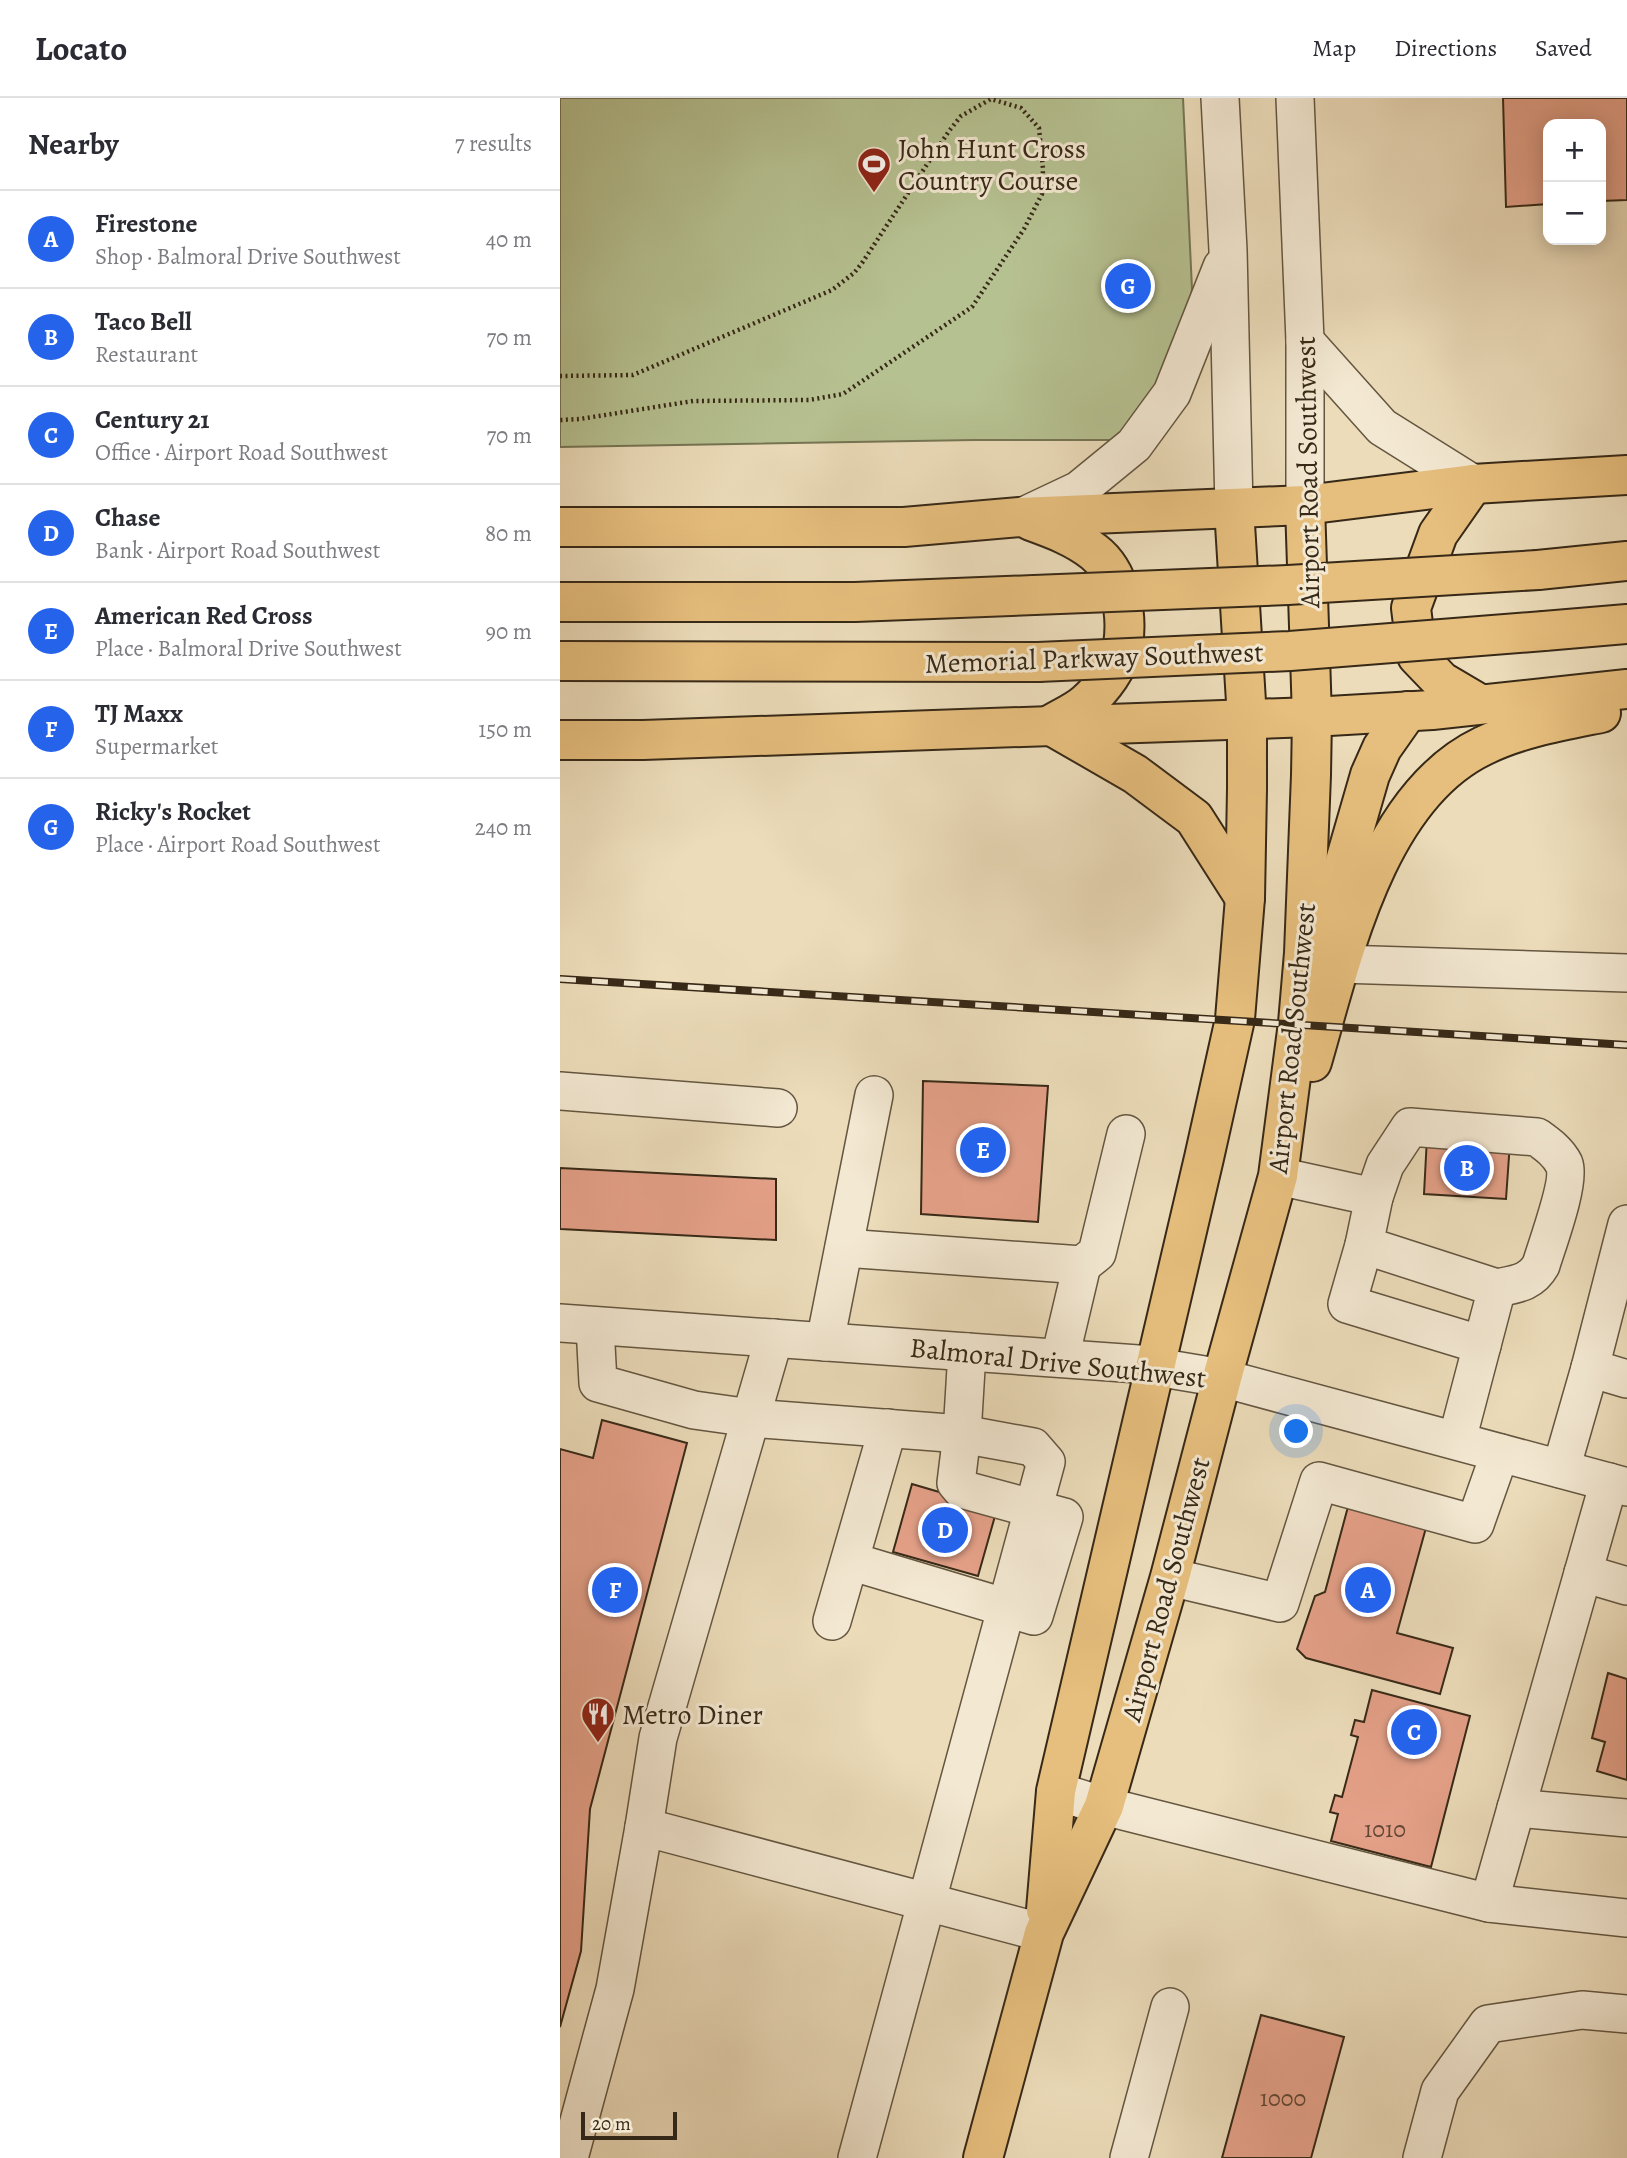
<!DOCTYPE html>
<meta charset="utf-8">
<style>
:root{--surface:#fff;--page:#f7f7f7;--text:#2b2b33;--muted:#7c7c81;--line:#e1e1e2;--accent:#2563eb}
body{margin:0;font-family:Alegreya,serif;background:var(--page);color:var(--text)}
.controls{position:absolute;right:21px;top:21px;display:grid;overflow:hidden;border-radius:14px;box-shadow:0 4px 18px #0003}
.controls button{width:63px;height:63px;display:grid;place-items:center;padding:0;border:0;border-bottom:2px solid var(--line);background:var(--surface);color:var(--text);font:35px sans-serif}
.scale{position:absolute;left:21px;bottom:18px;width:96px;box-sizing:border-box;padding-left:7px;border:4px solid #372917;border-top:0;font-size:19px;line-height:24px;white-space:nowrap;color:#372917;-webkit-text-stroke:5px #f3e8d2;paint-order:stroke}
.you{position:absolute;left:737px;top:1334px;width:24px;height:24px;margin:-18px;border:5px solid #fff;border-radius:50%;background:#1a73e8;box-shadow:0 0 0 10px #1a73e833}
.badge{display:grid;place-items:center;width:46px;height:46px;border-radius:50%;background:var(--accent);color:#fff;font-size:23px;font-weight:700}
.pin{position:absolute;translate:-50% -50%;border:4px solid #fff;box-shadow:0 2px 7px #0006}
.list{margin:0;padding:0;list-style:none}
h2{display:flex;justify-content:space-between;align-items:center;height:91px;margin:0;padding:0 28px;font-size:30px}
h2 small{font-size:23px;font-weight:400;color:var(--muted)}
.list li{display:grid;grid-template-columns:46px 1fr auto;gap:21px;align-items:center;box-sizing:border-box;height:98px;padding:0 28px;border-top:2px solid var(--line)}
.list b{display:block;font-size:26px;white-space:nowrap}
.list p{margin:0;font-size:23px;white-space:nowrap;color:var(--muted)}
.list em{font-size:23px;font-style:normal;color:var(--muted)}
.map{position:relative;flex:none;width:1067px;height:2060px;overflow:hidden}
header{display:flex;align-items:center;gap:42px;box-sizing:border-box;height:98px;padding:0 35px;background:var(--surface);border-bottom:2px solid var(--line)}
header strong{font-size:33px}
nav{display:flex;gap:38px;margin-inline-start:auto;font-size:24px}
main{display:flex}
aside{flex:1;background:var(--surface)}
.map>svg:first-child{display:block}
.green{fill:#b6c191;stroke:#767554;stroke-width:2}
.building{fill:#e5a189;stroke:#372917;stroke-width:2}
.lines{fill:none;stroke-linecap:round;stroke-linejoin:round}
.minor-casing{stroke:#645640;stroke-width:40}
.major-casing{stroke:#372917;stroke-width:42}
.highway-casing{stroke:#372917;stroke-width:42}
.path{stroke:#372917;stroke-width:4.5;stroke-dasharray:2 3.5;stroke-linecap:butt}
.minor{stroke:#f3e8d2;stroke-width:37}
.major{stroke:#e6be7d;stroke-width:38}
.highway{stroke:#e6be7d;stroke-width:38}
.rail-casing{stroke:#372917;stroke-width:8}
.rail{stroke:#f3e8d2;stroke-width:5;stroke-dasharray:16;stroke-linecap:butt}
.highway-bridge-casing{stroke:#372917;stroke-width:42;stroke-linecap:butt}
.highway-bridge{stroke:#e6be7d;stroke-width:38}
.labels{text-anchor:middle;stroke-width:6;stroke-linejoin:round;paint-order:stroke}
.number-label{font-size:24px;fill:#624734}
.poi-label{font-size:28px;fill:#372917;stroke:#f3e8d2;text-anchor:start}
.street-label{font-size:28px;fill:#372917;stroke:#f3e8d2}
</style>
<header>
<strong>Locato</strong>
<nav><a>Map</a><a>Directions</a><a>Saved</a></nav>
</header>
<main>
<aside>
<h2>Nearby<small>7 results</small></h2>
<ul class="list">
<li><span class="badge">A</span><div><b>Firestone</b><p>Shop · Balmoral Drive Southwest</p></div><em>40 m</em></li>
<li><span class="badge">B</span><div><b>Taco Bell</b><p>Restaurant</p></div><em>70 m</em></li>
<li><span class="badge">C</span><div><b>Century 21</b><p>Office · Airport Road Southwest</p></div><em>70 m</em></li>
<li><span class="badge">D</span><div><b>Chase</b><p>Bank · Airport Road Southwest</p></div><em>80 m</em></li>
<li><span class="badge">E</span><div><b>American Red Cross</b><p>Place · Balmoral Drive Southwest</p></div><em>90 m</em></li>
<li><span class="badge">F</span><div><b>TJ Maxx</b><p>Supermarket</p></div><em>150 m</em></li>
<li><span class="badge">G</span><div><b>Ricky's Rocket</b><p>Place · Airport Road Southwest</p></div><em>240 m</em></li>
</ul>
</aside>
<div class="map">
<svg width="1067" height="2060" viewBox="0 0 1067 2060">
<rect width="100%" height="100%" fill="#ecdcba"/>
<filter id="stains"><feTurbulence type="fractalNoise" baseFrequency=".00286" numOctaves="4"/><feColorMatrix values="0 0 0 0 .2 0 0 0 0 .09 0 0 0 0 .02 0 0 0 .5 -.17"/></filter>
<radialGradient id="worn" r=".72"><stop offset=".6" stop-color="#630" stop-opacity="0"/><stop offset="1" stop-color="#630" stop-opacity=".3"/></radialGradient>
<!-- green -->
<polygon class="green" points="0,0 623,0 632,191 628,229 611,276 558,342 414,342 0,349"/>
<!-- building -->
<g class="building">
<polygon points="943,0 1067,0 1067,102 1041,103 1041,26 988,26 988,106 946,109"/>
<polygon points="363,983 488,988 478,1124 361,1116"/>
<polygon points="867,1039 950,1044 946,1101 864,1096"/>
<polygon points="0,1070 216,1081 216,1142 0,1131"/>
<polygon points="42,1322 127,1345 30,1711 21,1853 0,1929 0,1351 33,1360"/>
<polygon points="352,1386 437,1411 418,1478 333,1454"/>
<polygon points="789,1405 867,1426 837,1535 893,1550 880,1596 746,1560 737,1551 755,1498 765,1494"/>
<polygon points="1048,1575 1067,1581 1067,1682 1037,1673 1045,1644 1032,1640"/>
<polygon points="812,1592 910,1618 871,1769 771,1743 778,1716 770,1714 775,1697 782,1699 798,1639 791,1637 795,1622 804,1624"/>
<polygon points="701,1917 784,1939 751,2060 662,2060"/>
</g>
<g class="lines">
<!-- minor casing -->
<g class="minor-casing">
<g id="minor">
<polyline points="660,0 668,152 674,410"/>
<polyline points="735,0 745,243 745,407"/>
<polyline points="745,243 822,329 913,386"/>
<polyline points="462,419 519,392 574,347 612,295 662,169"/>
<polyline points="780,866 1067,875"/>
<polyline points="0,993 218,1010"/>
<polyline points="718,1078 814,1099 804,1147 937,1190 897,1342"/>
<path d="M814,1099L825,1067L850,1029L977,1039C988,1047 998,1054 1004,1066C1011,1083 987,1147 981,1167C971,1185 956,1186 937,1190"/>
<polyline points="1067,1126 1030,1270 1067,1281"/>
<polyline points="804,1147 787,1206 922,1247"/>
<polyline points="284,1150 522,1167 537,1155 566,1036"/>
<polyline points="0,1225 578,1266 662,1280 1067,1389"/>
<polyline points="35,1228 38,1285 134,1312 191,1320 402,1336 473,1349 486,1364 297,2060"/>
<polyline points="265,1244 314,997"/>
<polyline points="500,1260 522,1167"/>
<polyline points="1001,1371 1030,1270"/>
<polyline points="290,1463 474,1518 504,1419 401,1391 396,1385 402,1336 407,1254"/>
<polyline points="1023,1475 1067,1488"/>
<polyline points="610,1479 720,1505 759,1383 915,1426 940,1355"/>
<polyline points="272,1523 328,1330"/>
<polyline points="496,1693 544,1708 929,1805 1067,1820"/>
<polyline points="956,1710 1067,1720"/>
<polyline points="84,1729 484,1835"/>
<polyline points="929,1805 1049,1384"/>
<polyline points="9,2060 55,1891 84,1729 98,1640 214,1240"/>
<polyline points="569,2060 610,1909"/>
<polyline points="862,2060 880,1993 928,1926 1022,1912 1067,1916"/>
</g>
</g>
<!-- major casing -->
<g class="major-casing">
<g id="major">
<polyline points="913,386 878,436 851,510 857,558 881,583 920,606"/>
<path d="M471,423C493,431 515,439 534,454C560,474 568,515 563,547C560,568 542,591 526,605C516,614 501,620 490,627"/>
<polyline points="0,429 344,429 460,419 745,407 913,386 1067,377"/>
<polyline points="490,627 575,676 634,720 685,800"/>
<polyline points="0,642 83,642 752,619 872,612 1067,591"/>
<polyline points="762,843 810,677 822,650 848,613"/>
<path d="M752,964C782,861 816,699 923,648C960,630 1001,623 1041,615"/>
<polyline points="486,1812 496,1693 644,1060 675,921 685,800 687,691 687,620 674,410"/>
<polyline points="423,2060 484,1835 544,1708 610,1479 662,1280 718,1078 738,925 744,855 751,677 752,619 745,407"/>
</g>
</g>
<!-- highway casing -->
<g class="highway-casing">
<g id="highway">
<polyline points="978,472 1067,463"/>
<polyline points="0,504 295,504 474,497"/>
<polyline points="984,533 1067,526"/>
<polyline points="0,563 478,564"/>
</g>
</g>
<!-- path -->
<polyline class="path" points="0,278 73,277 272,192 294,175 302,165 389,33 401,18 431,1 461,10 479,30 483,71 482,96 464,131 412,209 283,296 249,302 133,303 20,321 0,322"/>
<!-- minor -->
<use href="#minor" class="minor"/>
<!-- major -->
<use href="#major" class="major"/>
<!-- highway -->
<use href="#highway" class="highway"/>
<!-- rail casing -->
<g class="rail-casing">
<polyline id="rail" points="0,881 1067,947"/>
</g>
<!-- rail -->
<use href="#rail" class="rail"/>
<!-- highway-bridge casing -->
<g class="highway-bridge-casing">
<g id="highway-bridge">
<polyline points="474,497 728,487 978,472"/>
<polyline points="478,564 730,553 984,533"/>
</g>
</g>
<!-- highway-bridge -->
<use href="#highway-bridge" class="highway-bridge"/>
</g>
<!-- icons -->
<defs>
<g id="stadium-pin" transform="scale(1.75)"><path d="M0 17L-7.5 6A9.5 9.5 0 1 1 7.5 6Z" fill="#8f2418" stroke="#f3e8d2"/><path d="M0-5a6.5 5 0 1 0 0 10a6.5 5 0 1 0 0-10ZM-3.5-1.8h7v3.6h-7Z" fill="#fff"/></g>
<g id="restaurant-pin" transform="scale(1.75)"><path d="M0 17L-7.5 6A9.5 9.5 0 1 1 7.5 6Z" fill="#8f2418" stroke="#f3e8d2"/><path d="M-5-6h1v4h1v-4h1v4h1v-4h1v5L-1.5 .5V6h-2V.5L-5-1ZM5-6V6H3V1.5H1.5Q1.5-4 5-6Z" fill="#fff"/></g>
</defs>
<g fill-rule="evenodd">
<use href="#stadium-pin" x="314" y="66"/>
<use href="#restaurant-pin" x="38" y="1616"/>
</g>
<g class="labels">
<!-- number labels -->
<g class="number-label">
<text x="825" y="1739">1010</text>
<text x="723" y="2008">1000</text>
</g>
<!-- poi labels -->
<g class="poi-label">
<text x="338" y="60">John Hunt Cross<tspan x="338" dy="32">Country Course</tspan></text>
<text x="62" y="1626">Metro Diner</text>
</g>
<!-- street labels -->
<g class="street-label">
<text transform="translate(747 374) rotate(-91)" y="10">Airport Road Southwest</text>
<text transform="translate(534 559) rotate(-2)" y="10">Memorial Parkway Southwest</text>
<text transform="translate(731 940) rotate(-84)" y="10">Airport Road Southwest</text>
<text transform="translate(498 1264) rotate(6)" y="10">Balmoral Drive Southwest</text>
<text transform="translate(605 1491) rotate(-75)" y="10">Airport Road Southwest</text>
</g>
</g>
<rect width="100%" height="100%" filter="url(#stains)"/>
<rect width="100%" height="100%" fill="url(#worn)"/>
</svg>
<div class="controls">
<button>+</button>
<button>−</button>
</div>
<div class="scale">20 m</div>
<div class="you"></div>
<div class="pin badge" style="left:808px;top:1492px">A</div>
<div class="pin badge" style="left:907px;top:1070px">B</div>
<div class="pin badge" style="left:854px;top:1634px">C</div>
<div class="pin badge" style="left:385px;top:1432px">D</div>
<div class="pin badge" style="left:423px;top:1052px">E</div>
<div class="pin badge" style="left:55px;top:1492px">F</div>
<div class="pin badge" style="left:568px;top:188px">G</div>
</div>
</main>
